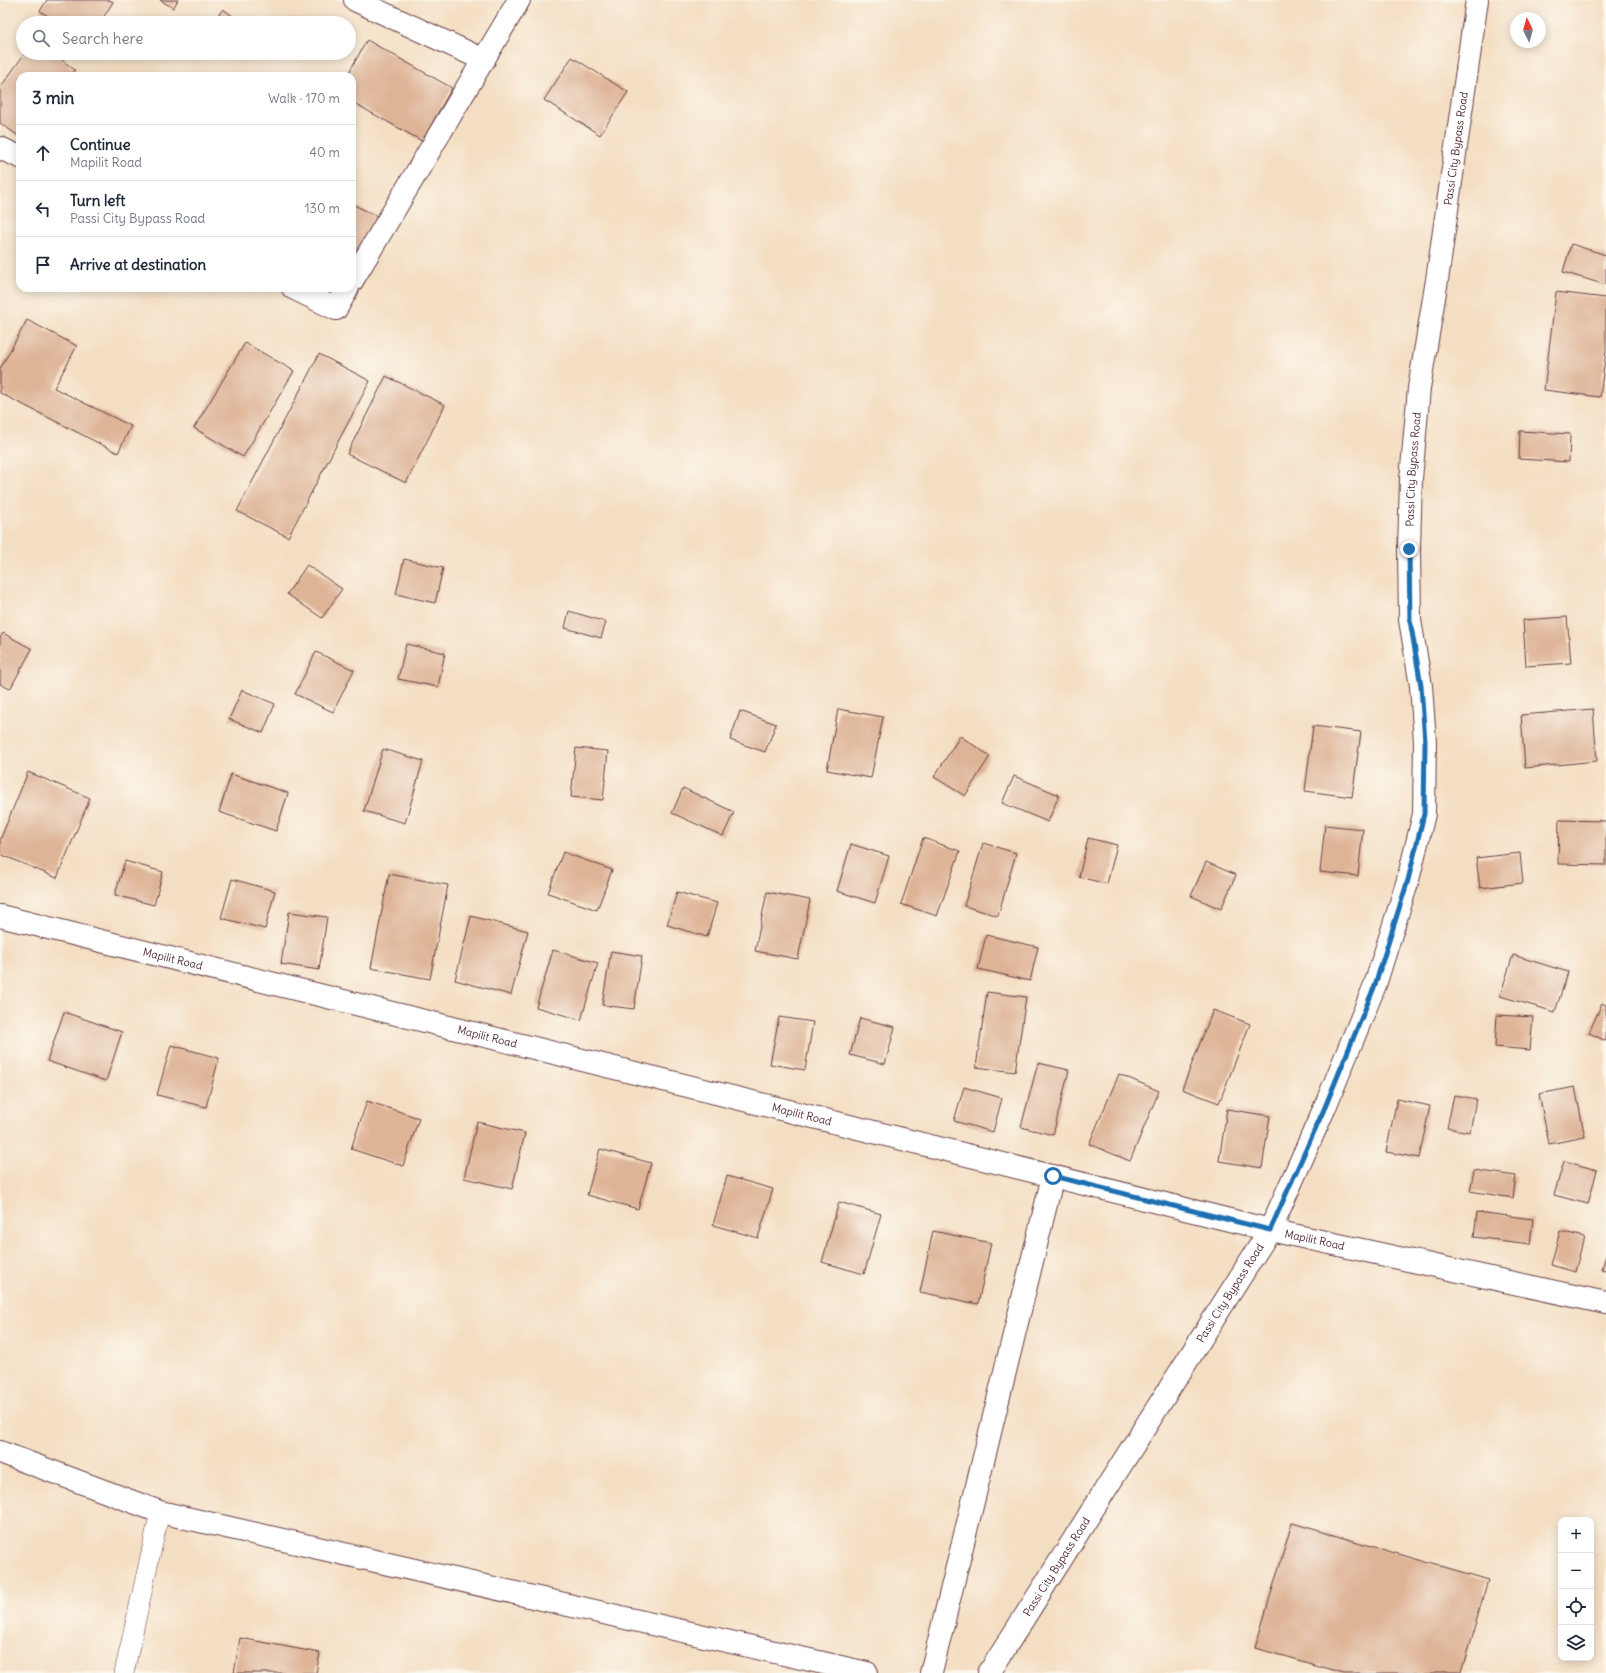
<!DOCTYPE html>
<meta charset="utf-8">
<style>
:root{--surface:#fff;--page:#f6f6f7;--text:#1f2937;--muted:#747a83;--line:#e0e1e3}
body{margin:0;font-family:Delius,sans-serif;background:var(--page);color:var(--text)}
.controls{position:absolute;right:12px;bottom:12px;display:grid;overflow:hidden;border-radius:8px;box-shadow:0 2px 10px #0003}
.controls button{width:36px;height:36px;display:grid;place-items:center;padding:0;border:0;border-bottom:1px solid var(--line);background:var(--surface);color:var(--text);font:20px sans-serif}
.compass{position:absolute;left:1510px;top:12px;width:36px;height:36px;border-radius:50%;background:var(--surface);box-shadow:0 2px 10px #0003;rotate:354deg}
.stop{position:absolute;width:12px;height:12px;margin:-9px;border:3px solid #1f6fb2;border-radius:50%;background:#fff}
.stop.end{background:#1f6fb2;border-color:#fff;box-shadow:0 1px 4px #0008}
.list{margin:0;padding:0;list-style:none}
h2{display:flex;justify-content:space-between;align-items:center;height:52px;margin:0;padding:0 16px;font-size:17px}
h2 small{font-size:13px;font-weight:400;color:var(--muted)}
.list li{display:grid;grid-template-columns:26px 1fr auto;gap:12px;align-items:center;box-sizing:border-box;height:56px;padding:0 16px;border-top:1px solid var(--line)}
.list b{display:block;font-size:15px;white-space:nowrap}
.list p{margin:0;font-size:13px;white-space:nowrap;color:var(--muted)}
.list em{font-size:13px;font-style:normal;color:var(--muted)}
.icon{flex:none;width:22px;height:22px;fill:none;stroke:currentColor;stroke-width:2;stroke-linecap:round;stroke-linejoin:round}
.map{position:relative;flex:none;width:1606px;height:1673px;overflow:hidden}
.search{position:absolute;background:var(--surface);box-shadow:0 2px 10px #0003;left:16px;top:16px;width:340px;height:44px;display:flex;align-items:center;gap:10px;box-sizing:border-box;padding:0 14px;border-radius:22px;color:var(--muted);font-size:15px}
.panel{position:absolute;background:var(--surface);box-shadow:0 2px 10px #0003;left:16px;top:72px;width:340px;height:220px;border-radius:12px}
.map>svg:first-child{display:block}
.building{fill:#deb497}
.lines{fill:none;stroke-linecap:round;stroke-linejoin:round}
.service-casing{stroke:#643c42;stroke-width:20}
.minor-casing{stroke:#643c42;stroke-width:24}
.tertiary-casing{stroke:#643c42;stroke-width:24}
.service{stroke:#fff;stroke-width:19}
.minor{stroke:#fff;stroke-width:22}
.tertiary{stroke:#fff;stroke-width:22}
.route{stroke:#1f6fb2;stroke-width:5}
.labels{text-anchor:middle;stroke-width:4;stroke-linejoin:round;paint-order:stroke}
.street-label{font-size:11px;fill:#4a1f2b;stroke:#fbf7ec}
</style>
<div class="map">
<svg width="1606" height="1673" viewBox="0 0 1606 1673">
<rect width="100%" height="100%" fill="#fbf7ec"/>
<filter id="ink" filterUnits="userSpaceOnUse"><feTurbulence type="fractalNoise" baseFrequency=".025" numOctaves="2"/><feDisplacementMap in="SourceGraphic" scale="8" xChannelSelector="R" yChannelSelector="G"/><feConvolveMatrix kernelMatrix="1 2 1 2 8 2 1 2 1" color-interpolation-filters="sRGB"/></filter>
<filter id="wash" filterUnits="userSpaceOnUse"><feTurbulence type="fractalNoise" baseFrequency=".012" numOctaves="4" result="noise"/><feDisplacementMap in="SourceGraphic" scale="16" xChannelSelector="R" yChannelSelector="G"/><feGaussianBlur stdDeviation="0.9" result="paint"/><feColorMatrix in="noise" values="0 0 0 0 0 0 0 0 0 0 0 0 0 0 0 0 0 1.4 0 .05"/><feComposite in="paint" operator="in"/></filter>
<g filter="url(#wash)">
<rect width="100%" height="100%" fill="#f4dec3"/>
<g id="blocks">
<!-- building -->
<g class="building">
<polygon points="47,0 109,0 113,2 100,23 59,23 40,11"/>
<polygon points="160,0 178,0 173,8"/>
<polygon points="223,9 242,23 212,23"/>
<polygon points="367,40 452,88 422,141 352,102 352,76 347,76"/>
<polygon points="25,53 52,53 75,70 71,76 20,76 20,137 0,123 0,88"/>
<polygon points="572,57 628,92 600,135 544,100"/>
<polygon points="352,204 377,216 352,269"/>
<polygon points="1571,244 1606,255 1606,285 1563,272"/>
<polygon points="1556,292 1606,298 1606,351 1600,397 1544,390"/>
<polygon points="27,320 77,346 54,388 131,426 118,453 0,393 0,369"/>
<polygon points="245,343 294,371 243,457 194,428"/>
<polygon points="319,354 370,381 288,537 237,511"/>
<polygon points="386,376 445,405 406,483 347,454"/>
<polygon points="1520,431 1570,434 1569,462 1519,459"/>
<polygon points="404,559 443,568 435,603 396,594"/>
<polygon points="307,565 342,589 322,618 287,594"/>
<polygon points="569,611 606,622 601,638 565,628"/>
<polygon points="1567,617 1571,663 1526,666 1523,620"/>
<polygon points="3,633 32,649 10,689 0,684 0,638"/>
<polygon points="406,644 445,653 438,687 398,679"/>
<polygon points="316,652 354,670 333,712 295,694"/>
<polygon points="242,690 275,704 263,733 229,719"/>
<polygon points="838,709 883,717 871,778 827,770"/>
<polygon points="1593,709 1597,761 1525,768 1521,715"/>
<polygon points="740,711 776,724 765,752 730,740"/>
<polygon points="1313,726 1361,732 1352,797 1305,791"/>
<polygon points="960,736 990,756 965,796 934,777"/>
<polygon points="576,748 608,751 603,800 571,797"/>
<polygon points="383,749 423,761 405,823 364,811"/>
<polygon points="28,772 90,798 57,878 0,854 0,840"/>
<polygon points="231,774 288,793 276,831 219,812"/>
<polygon points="1014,776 1059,795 1048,822 1002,803"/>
<polygon points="683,788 734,812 723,836 672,813"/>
<polygon points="1559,820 1606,821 1606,865 1558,864"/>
<polygon points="1325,825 1363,829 1358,876 1320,872"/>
<polygon points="923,838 960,851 937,916 901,904"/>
<polygon points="1088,838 1117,845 1107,884 1079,877"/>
<polygon points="983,843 1016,853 998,916 964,906"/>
<polygon points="851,844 889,856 875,903 837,891"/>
<polygon points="563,852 612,870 597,910 548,893"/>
<polygon points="1520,853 1523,883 1480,888 1476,858"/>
<polygon points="125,861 163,872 154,905 115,895"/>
<polygon points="1206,862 1236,875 1221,909 1191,896"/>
<polygon points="389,874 448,885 430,979 371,968"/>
<polygon points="232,879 275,891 265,929 221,918"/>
<polygon points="677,892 717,903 707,937 667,925"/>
<polygon points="767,892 810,900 798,959 755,951"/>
<polygon points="289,912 327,917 319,970 281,964"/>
<polygon points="471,916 528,931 511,995 455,980"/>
<polygon points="986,935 1038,947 1030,981 978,969"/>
<polygon points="553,950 598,963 581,1020 536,1007"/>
<polygon points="611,951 642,956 634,1009 602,1005"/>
<polygon points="1513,955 1568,972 1555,1012 1500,996"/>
<polygon points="987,992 1026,997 1015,1072 976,1067"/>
<polygon points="1602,1003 1606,1005 1606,1041 1589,1033"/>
<polygon points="1213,1010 1250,1024 1219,1103 1182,1089"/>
<polygon points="64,1012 122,1032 106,1081 47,1061"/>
<polygon points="1497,1015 1533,1017 1530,1050 1495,1047"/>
<polygon points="779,1017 813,1022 805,1070 770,1064"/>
<polygon points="860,1018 895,1027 885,1064 850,1055"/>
<polygon points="171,1045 219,1058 206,1107 157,1095"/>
<polygon points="1038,1063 1069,1070 1053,1135 1021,1127"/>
<polygon points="1119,1074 1159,1091 1130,1161 1089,1144"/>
<polygon points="964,1087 1002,1098 993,1132 954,1121"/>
<polygon points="1575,1087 1585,1137 1549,1144 1539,1094"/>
<polygon points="1454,1095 1476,1099 1470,1132 1447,1128"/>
<polygon points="1397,1099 1430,1106 1419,1158 1386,1152"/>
<polygon points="367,1101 419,1118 403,1166 351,1149"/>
<polygon points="1227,1109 1270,1116 1262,1168 1219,1161"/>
<polygon points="477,1122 525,1133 512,1189 464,1178"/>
<polygon points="600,1149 651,1163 638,1209 587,1195"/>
<polygon points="1564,1161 1597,1170 1588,1204 1554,1195"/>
<polygon points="1474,1170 1516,1176 1513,1198 1470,1191"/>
<polygon points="727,1176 773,1189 758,1238 713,1225"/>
<polygon points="839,1202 881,1214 864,1274 822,1262"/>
<polygon points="1477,1212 1533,1219 1530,1244 1474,1237"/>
<polygon points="933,1231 991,1243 978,1304 920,1292"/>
<polygon points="1560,1231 1584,1237 1575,1272 1551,1265"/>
<polygon points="1606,1255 1606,1270 1602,1269"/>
<polygon points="1292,1523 1488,1580 1461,1673 1344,1673 1255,1648"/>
<polygon points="240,1638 320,1653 316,1673 234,1673"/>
</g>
</g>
</g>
<g filter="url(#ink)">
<use href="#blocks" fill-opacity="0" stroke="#643c42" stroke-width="1"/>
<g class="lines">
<!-- service casing -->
<g class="service-casing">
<polyline id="service" points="124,1673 160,1512"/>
</g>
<!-- minor casing -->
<g class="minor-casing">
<g id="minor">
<polyline points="355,0 484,60"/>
<polyline points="0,148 20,157"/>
<polyline points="352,281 519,0"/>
<polyline points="293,288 336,309 348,288"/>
<path id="s1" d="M0,916L1270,1230L1606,1303"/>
<polyline points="0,1452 160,1512 867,1673"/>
<polyline points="931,1673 1053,1176"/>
</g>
</g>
<!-- tertiary casing -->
<g class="tertiary-casing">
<g id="tertiary">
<path id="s2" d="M989,1673L1270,1230L1325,1107L1375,985L1408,880L1424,814L1425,742L1421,686L1410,620L1409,549L1411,479L1419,388L1437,280L1477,0"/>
</g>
</g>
<!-- service -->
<use href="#service" class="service"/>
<!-- minor -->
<use href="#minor" class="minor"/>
<!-- tertiary -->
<use href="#tertiary" class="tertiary"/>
</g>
</g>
<g class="lines" filter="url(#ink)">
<!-- route -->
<polyline class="route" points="1053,1176 1270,1230 1325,1107 1375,985 1408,880 1424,814 1425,742 1421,686 1410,620 1409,549"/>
</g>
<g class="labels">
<!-- street labels -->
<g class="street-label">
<text dy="4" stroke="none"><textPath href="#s2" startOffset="1639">Passi City Bypass Road</textPath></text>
<text dy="4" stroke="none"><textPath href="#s2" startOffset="1315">Passi City Bypass Road</textPath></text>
<text dy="4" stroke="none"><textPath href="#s1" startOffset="178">Mapilit Road</textPath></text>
<text dy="4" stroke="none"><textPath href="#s1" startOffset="502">Mapilit Road</textPath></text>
<text dy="4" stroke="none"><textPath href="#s1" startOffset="826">Mapilit Road</textPath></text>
<text dy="4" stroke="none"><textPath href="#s1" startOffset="1354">Mapilit Road</textPath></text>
<text dy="4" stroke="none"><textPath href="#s2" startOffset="450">Passi City Bypass Road</textPath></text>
<text dy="4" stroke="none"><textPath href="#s2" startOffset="126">Passi City Bypass Road</textPath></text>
</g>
</g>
</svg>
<div class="controls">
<button>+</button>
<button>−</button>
<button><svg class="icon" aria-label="locate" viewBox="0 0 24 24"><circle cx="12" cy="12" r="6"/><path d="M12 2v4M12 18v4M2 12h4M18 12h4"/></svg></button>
<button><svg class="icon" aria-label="layers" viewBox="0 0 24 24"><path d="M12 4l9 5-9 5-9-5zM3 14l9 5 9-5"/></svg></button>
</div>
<svg class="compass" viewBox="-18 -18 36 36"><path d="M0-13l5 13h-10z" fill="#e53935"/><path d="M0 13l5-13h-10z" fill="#747a83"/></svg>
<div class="stop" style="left:1053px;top:1176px"></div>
<div class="stop end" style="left:1409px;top:549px"></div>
<div class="search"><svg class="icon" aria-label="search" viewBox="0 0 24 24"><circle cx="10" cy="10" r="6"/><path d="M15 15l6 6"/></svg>Search here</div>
<section class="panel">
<h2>3 min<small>Walk · 170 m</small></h2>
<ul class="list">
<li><svg class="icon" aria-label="ahead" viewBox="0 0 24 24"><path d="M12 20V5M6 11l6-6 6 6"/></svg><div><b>Continue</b><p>Mapilit Road</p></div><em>40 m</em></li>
<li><svg class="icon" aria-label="left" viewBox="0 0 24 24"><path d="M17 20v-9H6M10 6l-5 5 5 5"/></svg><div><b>Turn left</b><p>Passi City Bypass Road</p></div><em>130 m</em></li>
<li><svg class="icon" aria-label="arrive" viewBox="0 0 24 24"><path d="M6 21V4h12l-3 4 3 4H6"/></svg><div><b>Arrive at destination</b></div></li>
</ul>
</section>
</div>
